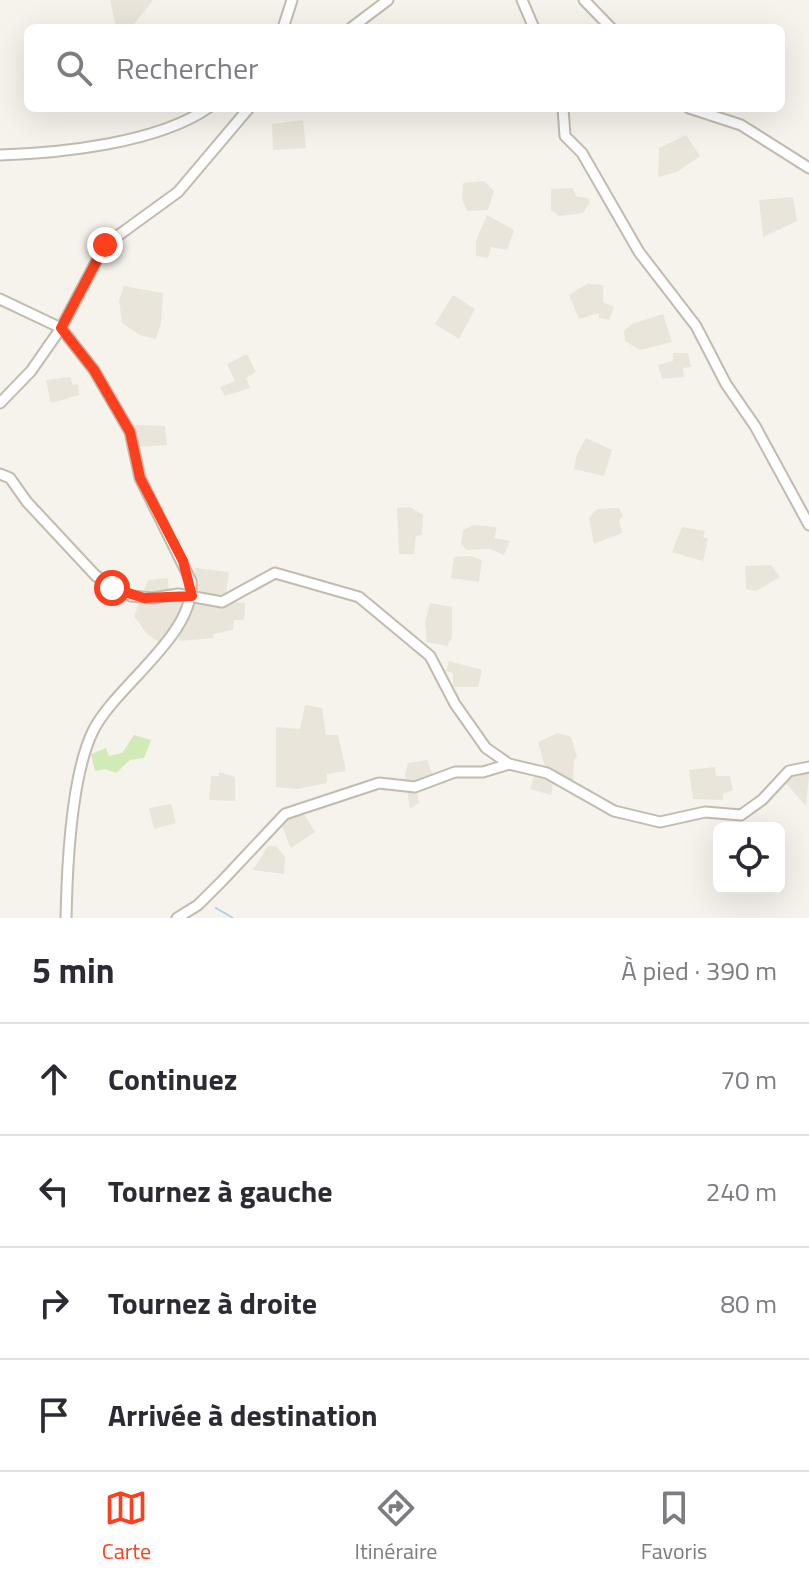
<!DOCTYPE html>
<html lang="fr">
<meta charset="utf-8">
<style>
:root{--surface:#fff;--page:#f7f7f7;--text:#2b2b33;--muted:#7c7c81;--line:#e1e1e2;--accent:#fc3f1d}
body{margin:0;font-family:"Titillium Web",sans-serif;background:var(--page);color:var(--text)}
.controls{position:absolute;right:24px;bottom:24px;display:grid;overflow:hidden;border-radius:12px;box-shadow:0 8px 32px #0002}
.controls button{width:72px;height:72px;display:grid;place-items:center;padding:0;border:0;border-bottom:2px solid var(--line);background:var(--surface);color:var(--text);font:40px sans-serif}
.stop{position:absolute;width:24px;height:24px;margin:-18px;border:6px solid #fc3f1d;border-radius:50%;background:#fff}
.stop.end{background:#fc3f1d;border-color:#fff;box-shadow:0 2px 8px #0008}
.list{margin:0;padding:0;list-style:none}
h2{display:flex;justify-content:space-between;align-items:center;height:104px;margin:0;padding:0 32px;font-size:34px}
h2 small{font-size:26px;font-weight:400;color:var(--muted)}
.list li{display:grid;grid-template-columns:52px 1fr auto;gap:24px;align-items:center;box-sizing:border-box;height:112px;padding:0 32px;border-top:2px solid var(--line)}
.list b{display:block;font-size:30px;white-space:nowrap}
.list em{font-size:26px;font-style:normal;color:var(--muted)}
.icon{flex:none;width:44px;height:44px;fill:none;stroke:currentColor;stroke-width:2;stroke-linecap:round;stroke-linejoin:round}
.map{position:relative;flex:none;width:809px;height:918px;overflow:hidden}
.search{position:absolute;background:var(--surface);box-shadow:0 8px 32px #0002;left:24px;right:24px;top:24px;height:88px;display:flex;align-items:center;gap:20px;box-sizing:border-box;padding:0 28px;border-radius:12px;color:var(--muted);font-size:30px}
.sheet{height:552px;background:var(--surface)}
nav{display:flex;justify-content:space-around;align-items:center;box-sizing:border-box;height:112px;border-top:2px solid var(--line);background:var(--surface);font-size:22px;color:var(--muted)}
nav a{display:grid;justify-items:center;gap:4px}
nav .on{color:var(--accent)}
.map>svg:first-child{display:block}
.residential{fill:#eae5da}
.green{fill:#d2eab5}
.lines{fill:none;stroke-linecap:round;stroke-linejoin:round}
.stream{stroke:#a9d4f2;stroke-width:2}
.minor-casing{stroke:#c2bbae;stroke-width:13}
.minor{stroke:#fff;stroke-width:9}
.route{stroke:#fc3f1d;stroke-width:10}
</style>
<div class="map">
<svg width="809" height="918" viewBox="0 0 809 918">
<rect width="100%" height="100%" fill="#f6f3ec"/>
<!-- residential -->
<g class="residential">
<polygon points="110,0 153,0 131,28 123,28 116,27"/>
<polygon points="303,120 306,148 273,150 272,124"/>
<polygon points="686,135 700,156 677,172 658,177 659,148"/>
<polygon points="484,181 494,191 488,210 467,211 462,199 463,183"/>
<polygon points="573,188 576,196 588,198 590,202 583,213 559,216 551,210 551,189"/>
<polygon points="793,197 797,221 763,237 759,200"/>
<polygon points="487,215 514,230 507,250 491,247 488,258 476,256 476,241"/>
<polygon points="587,284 603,285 603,302 614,307 609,320 599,318 599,313 579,319 569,295"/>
<polygon points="124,286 163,293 161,323 156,339 140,335 122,323 119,300"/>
<polygon points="453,295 475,309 459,339 435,324"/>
<polygon points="663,314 672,342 640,350 625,341 624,331 632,324"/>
<polygon points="673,353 688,353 691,367 683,368 684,377 662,379 658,365 673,361"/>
<polygon points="247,354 256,372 246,378 250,388 225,396 220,387 235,381 227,364"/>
<polygon points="70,377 73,385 78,384 79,395 51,403 46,380"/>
<polygon points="134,425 165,426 167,445 137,447"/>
<polygon points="586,438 612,450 604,476 574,469 577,454"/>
<polygon points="410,507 423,515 422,535 416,536 414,554 399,554 397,508"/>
<polygon points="619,508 623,516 619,520 622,533 594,544 589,518 597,509"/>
<polygon points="474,525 497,527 494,538 510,541 504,555 490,549 467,550 461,544 463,530"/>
<polygon points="682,527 705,531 703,537 708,539 703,561 672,552"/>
<polygon points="471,556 482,560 479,582 451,578 454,557"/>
<polygon points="771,565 780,577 756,591 746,589 745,566"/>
<polygon points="195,568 229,572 225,601 245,603 244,620 234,620 233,630 214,634 213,638 179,641 179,624 162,644 147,634 134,616 148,580 168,578 169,595 191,598"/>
<polygon points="430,603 452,607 452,638 447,646 427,642 425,622"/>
<polygon points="449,661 482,670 478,687 453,687 453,673 446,671"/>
<polygon points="305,705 322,708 326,735 338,735 346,771 327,774 327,783 297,789 276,787 276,727 300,729"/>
<polygon points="558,733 571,737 577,757 574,759 573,786 554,777 551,795 530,789 536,769 546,772 538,742"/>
<polygon points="427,760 435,780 416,787 419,803 410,809 405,774 408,763"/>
<polygon points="715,767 716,776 730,776 733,790 723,794 723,800 693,799 689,770"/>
<polygon points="805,770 809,774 806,806 781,778"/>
<polygon points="219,772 235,777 235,801 209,800 211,776 219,776"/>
<polygon points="171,804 176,823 154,829 149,808"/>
<polygon points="302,811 315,832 291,848 281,824 291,814"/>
<polygon points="268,846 276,846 285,857 284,874 253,870"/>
</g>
<!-- green -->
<polygon class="green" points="134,735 151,740 144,758 130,760 116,773 105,769 95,771 91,754 106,748 109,756 122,753"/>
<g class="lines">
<!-- stream -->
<polyline class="stream" points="216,908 233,918"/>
<!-- minor casing -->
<g class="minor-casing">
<g id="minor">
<polyline points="522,0 534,28"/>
<polyline points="584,0 611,28"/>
<polyline points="283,28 292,0"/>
<polyline points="351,28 388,0"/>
<polyline points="563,108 565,136 582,153 639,252 696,326 726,384 755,426 809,525"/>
<polyline points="689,108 741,125 809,168"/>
<path d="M0,155C62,153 157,143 208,108"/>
<path d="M0,299L61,328L94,370L130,432L140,478L191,581C196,635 116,685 93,731C71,776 67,868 66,918"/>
<polyline points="0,403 31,371 61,328 105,245 178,192 249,108"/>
<polyline points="0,474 10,478 27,502 96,576 131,596 153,598 178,594 222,602 275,573 359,597 430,656 455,704 486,748 509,764 547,773 614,811 660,822 705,812 741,815 762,800 789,771 809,767"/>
<polyline points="177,918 198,905 223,880 285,814 379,783 415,787 455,772 483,772 509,764"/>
</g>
</g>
<!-- minor -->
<use href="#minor" class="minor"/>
</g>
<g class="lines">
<!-- route -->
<polyline class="route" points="105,245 61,328 94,370 130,432 140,478 183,561 192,596 144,598 112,588"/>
</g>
</svg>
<div class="controls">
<button><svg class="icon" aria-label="locate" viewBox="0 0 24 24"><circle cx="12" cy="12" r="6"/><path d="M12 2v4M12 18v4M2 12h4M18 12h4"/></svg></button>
</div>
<div class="stop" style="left:112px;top:588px"></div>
<div class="stop end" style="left:105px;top:245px"></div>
<div class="search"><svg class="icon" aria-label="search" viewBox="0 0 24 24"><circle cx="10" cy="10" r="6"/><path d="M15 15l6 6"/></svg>Rechercher</div>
</div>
<section class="sheet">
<h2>5 min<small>À pied · 390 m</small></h2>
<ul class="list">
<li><svg class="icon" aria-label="ahead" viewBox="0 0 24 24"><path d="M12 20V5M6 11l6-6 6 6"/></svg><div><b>Continuez</b></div><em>70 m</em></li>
<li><svg class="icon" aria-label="left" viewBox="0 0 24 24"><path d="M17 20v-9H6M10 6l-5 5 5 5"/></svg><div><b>Tournez à gauche</b></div><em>240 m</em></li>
<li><svg class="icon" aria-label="right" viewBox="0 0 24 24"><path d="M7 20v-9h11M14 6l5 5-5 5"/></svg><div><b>Tournez à droite</b></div><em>80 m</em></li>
<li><svg class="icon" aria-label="arrive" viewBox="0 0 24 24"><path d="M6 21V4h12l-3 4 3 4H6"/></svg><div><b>Arrivée à destination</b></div></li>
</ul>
</section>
<nav>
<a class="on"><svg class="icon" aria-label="map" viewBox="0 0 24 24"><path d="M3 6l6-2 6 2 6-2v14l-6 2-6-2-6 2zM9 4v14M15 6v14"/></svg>Carte</a>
<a><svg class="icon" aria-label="directions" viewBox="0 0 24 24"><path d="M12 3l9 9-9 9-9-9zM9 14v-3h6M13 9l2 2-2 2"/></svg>Itinéraire</a>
<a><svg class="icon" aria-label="saved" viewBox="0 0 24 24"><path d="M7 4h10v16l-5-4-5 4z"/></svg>Favoris</a>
</nav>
